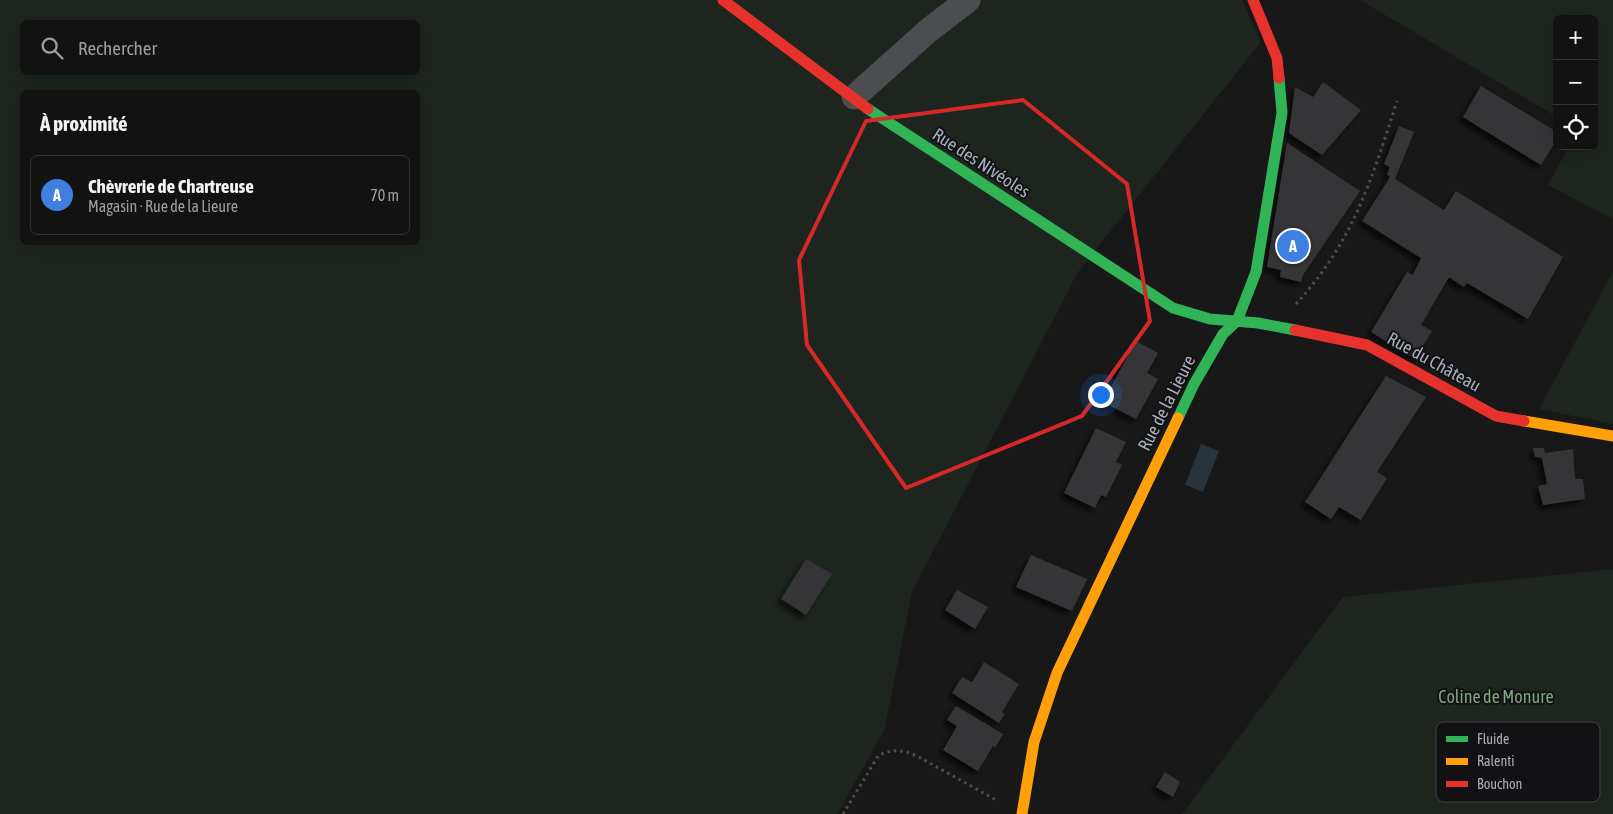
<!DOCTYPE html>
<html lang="fr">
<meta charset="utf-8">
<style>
:root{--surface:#121212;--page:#1b1b1b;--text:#f1f3f6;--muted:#9c9e9f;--line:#313232;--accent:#b45309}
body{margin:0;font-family:"Asap Condensed",sans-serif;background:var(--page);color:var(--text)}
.controls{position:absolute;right:15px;top:15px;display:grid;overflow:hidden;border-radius:8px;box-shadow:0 5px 20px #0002}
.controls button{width:45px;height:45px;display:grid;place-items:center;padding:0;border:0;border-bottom:1px solid var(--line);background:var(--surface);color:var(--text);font:25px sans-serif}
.you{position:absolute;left:1100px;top:394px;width:18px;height:18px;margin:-12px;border:4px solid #fff;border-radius:50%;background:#1a73e8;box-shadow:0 0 0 8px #1a73e833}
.badge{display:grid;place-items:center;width:32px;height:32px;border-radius:50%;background:var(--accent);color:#fff;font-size:16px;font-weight:700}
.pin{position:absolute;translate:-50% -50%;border:2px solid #fff;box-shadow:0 1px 5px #0006}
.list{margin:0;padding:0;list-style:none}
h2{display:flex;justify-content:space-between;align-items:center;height:65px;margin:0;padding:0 20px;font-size:21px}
h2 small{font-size:16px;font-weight:400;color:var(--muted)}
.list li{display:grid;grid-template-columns:32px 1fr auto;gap:15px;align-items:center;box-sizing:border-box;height:80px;margin:0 10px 10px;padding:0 10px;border:1px solid var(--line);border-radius:8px}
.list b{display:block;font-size:19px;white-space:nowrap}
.list p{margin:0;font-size:16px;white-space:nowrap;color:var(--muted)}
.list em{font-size:16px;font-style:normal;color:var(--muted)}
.icon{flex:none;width:28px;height:28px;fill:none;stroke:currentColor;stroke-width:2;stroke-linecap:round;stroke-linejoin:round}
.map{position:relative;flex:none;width:1613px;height:814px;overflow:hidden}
.search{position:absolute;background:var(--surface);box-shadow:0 5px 20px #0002;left:20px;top:20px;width:400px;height:55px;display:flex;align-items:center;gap:12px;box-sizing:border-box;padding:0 18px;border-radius:8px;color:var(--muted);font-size:19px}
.panel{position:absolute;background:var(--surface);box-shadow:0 5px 20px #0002;left:20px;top:90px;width:400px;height:155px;border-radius:8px}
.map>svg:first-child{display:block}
.green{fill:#1d251e;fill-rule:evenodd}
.water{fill:#2a333b}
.building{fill:#353637;filter:url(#shadow)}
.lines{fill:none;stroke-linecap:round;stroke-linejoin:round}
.path{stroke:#4e4f52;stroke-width:3;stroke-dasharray:2.5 4;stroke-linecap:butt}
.street{stroke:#4b4d51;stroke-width:25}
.fast{stroke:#30b455;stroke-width:11}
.slow{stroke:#ff9f0a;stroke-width:11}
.jam{stroke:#e5322d;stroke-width:11}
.marked{fill:none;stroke:#d62828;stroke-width:4;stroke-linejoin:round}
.labels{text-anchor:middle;stroke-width:4;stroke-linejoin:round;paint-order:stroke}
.street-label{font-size:18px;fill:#a8aeb9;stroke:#121214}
.park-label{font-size:18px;fill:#7ea67f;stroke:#121214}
.key{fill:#121214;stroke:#3f4146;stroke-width:1}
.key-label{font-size:14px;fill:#a8aeb9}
</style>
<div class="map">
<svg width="1613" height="814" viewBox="0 0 1613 814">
<defs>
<filter id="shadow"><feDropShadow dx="-4.5" dy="4.5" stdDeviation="2.5" flood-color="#0009"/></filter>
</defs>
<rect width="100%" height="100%" fill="#181818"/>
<!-- green -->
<g class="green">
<path d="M0,0H1242L1261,42L1078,272L912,592L884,731L837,814H0ZM22,22H418V72H22ZM22,92H418V242H22Z"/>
<polygon points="1360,0 1613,0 1613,219 1548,185 1569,146 1594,146 1594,19 1557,19 1557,117"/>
<polygon points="1613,272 1613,424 1539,409"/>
<polygon points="1613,569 1613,814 1182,814 1343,597"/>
</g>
<!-- water -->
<polygon class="water" points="1201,444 1219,451 1203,492 1185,485"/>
<!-- building -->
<g class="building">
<polygon points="1323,82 1361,110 1322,155 1289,133 1295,87 1313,97"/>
<polygon points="1481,86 1557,132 1557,139 1541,165 1463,117"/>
<polygon points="1399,126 1414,132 1395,179 1444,210 1456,191 1563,257 1528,319 1467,283 1464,287 1449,277 1421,325 1432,331 1415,359 1371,332 1407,272 1413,275 1421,258 1362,221 1390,177 1387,174 1390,167 1384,164"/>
<polygon points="1287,143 1360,191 1303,275 1301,282 1280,277 1281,270 1267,267"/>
<polygon points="1136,341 1158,353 1147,373 1158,379 1136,419 1103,402"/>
<polygon points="1386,376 1426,397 1377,472 1387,478 1361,520 1339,507 1331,519 1305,502"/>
<polygon points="1096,428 1126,442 1116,462 1122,465 1106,497 1101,495 1095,508 1064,493"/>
<polygon points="1533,448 1544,448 1545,453 1573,449 1575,479 1583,479 1585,499 1543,505 1538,486 1547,484 1542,458 1535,457"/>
<polygon points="1031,555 1087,579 1072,611 1016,587"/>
<polygon points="806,559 832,574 806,615 781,599"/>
<polygon points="957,590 988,607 975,629 945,610"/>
<polygon points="984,662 1019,684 1002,712 1005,714 999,723 952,693 962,677 972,682"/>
<polygon points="956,706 1003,734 995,748 993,746 978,771 943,750 957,726 947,720"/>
<polygon points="1165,772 1180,782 1173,797 1156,787"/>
</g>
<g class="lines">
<!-- path -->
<g class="path">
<path d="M1296,304C1353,242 1372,179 1397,101"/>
<path d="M843,814L878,756C892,748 903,750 917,756L998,801"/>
</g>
<!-- street -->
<polyline class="street" points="854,97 929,30 968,0"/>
<!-- fast -->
<g class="fast">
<polyline points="868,109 1173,308 1210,319 1258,323 1295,330"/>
<polyline points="1178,418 1194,384 1223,334 1237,321 1256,272 1282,113 1279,78"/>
</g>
<!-- slow -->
<g class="slow">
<polyline points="1524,421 1613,436"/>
<polyline points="1022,814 1034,742 1057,673 1178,418"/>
</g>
<!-- jam -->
<g class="jam">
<polyline points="723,0 868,109"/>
<polyline points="1253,0 1277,58 1279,78"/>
<polyline points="1295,330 1367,345 1496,416 1524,421"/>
</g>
</g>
<!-- marked area -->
<path class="marked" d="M1023,100L1127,184L1150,321L1082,416L906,488L807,345L799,260L866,121Z"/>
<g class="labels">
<!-- street labels -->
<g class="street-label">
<text transform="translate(981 163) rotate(33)" y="6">Rue des Nivéoles</text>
<text transform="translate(1434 362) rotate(29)" y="6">Rue du Château</text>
<text transform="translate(1167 403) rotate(-63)" y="6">Rue de la Lieure</text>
</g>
<!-- park labels -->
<g class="park-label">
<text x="1496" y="703">Coline de Monure</text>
</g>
</g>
<!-- legend -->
<rect x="1436" y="722" width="164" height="80" rx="8" class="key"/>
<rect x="1446" y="736" width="22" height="6" fill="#30b455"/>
<rect x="1446" y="758" width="22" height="7" fill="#ff9f0a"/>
<rect x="1446" y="781" width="22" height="6" fill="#e5322d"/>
<g class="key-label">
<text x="1477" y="744">Fluide</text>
<text x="1477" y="766">Ralenti</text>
<text x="1477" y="789">Bouchon</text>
</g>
</svg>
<div class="controls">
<button>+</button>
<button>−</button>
<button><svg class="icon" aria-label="locate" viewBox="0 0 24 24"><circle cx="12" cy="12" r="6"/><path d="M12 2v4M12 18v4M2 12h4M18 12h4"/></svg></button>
</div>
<div class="you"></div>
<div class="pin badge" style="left:1293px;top:246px;background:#3f7fe0">A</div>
<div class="search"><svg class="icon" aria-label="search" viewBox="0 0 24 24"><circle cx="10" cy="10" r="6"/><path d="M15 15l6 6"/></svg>Rechercher</div>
<section class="panel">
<h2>À proximité<small></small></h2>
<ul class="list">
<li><span class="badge" style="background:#3f7fe0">A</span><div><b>Chèvrerie de Chartreuse</b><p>Magasin · Rue de la Lieure</p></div><em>70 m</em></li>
</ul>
</section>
</div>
